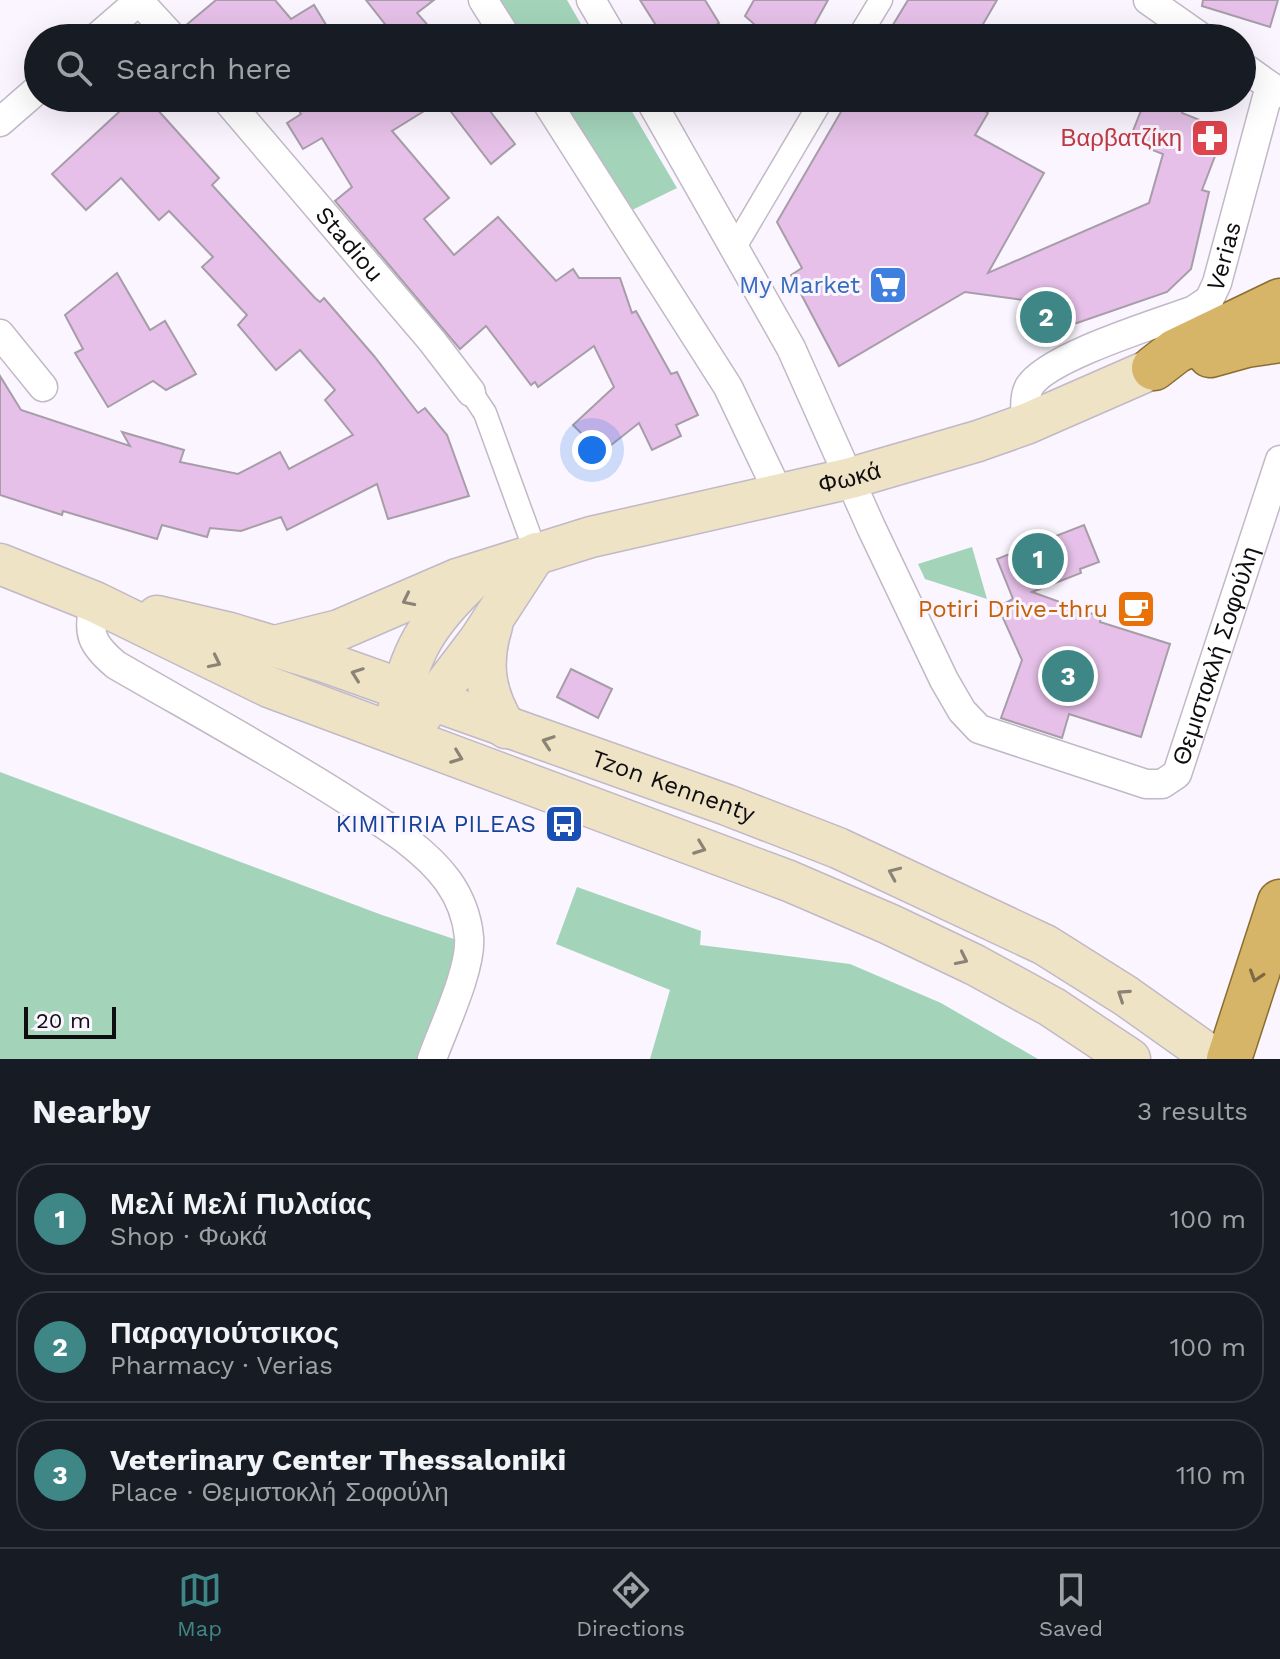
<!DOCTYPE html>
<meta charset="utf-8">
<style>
:root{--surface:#171b24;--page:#242831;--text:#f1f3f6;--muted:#9ea1a6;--line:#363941;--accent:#3f8786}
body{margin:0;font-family:"Work Sans",sans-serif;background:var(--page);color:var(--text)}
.scale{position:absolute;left:24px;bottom:20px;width:92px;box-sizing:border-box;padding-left:8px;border:4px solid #100d11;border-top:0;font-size:22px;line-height:28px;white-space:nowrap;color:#100d11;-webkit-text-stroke:6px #faf5fe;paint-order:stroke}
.you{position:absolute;left:592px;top:450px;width:28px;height:28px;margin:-20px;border:6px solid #fff;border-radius:50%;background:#1a73e8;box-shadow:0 0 0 12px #1a73e833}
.badge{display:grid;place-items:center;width:52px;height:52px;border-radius:50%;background:var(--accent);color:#fff;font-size:26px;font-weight:700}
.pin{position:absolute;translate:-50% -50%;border:4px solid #fff;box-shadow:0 2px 8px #0006}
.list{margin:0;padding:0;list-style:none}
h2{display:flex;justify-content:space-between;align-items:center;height:104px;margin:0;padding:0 32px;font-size:34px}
h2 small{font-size:26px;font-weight:400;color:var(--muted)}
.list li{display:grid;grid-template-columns:52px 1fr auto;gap:24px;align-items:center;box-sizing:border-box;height:112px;margin:0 16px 16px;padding:0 16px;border:2px solid var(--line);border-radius:32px}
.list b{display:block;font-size:30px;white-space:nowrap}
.list p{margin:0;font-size:26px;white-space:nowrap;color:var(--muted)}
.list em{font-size:26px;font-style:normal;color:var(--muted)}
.icon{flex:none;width:44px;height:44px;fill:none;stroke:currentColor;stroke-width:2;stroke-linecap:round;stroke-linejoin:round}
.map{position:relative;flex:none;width:1280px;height:1059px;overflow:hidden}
.search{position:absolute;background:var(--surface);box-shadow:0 8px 32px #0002;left:24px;right:24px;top:24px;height:88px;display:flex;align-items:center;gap:20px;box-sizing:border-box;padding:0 28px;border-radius:44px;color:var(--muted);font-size:30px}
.sheet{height:488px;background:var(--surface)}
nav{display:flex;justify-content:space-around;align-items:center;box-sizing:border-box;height:112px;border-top:2px solid var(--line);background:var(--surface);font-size:22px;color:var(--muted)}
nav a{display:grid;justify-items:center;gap:4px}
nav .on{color:var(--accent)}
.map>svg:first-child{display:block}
.green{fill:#a3d4ba}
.building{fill:#e6c0e8;stroke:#a79da8;stroke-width:2}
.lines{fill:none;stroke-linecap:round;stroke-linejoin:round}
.pedestrian-casing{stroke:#c1b9c6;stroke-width:25}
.minor-casing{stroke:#c1b9c6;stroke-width:31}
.secondary-casing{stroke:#c1b9c6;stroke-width:43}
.trunk-casing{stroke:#8a6e31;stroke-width:47}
.pedestrian{stroke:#fff;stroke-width:22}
.minor{stroke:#fff;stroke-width:28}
.secondary{stroke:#efe3c6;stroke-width:40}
.trunk{stroke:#d6b468;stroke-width:44}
.oneway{stroke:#8b8375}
.oneway2{stroke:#7d6941}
.labels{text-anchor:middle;stroke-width:6;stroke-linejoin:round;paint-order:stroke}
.health-label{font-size:24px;fill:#be3a42;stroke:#faf5fe;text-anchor:end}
.street-label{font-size:24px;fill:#100d11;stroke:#faf5fe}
.shop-label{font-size:24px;fill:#366cbe;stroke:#faf5fe;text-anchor:end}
.food-label{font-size:24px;fill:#c56008;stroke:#faf5fe;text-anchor:end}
.transit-label{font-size:24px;fill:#164399;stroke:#faf5fe;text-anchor:end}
</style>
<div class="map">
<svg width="1280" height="1059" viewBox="0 0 1280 1059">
<rect width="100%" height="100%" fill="#faf5fe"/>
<!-- green -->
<g class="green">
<polygon points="491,0 567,0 589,38 515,38"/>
<polygon points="553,98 624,98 677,188 626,213"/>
<polygon points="972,547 987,599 925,579 918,564"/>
<polygon points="0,772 382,915 463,942 420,1059 0,1059"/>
<polygon points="577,887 701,931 700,945 850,964 941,1003 1038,1059 650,1059 670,990 556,944"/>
</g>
<!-- building -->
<g class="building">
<polygon points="216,0 275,0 291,19 314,5 334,38 190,38 185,26"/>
<polygon points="366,0 434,0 417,13 439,38 396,38"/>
<polygon points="640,0 705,0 719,23 695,38 664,38"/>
<polygon points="754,0 828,0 807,38 770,38 745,16"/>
<polygon points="908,0 997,0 975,38 885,38"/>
<polygon points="1203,0 1278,0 1270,27 1202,6"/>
<polygon points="134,98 147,98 219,178 212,185 315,298 320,302 324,298 374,356 418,413 425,408 447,435 469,496 388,519 377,484 287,530 281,517 241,531 210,528 207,537 162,525 157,539 63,511 62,515 0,495 0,376 21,410 130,446 122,432 184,450 180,462 238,474 280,452 289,469 353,435 325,400 335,390 300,350 276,370 238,325 247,315 202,267 213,257 169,211 159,220 121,178 86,210 52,174"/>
<polygon points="291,98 480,98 515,144 491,164 442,100 392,131 449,198 424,219 454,255 498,217 556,281 573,269 579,278 620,278 632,313 636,311 671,374 677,372 698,415 676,425 681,436 652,450 639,423 601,453 573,425 614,387 594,346 538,387 535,382 531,385 486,326 460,349 335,201 352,187 322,138 303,149 287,123 301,114"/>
<polygon points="849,98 962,98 988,113 975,135 1044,173 988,273 1149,203 1163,154 1129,141 1146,98 1188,98 1182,113 1225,130 1202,190 1209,192 1191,269 1167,292 1077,323 1026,324 1030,301 965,292 839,366 791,275 802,268 777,222"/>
<polygon points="117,273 150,330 165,321 196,374 166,390 153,381 108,407 75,353 83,349 65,315"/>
<polygon points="1084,525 1099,562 1080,569 1081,573 1032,592 1101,617 1100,622 1170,644 1141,737 1069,714 1062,738 1001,718 1022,660 998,607 1013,599 997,559"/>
<polygon points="571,669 612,689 598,718 557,697"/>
</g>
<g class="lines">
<!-- pedestrian casing -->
<g class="pedestrian-casing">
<g id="pedestrian">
<polyline points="858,38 881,0"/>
<polyline points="735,247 823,98"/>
<polyline points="471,392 485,413 536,553"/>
</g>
</g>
<!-- minor casing -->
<g class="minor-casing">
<g id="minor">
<polyline points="138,0 173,38"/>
<polyline points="483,0 507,38"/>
<polyline points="591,0 613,38"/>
<polyline points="1148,0 1202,38"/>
<polyline points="96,38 140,0"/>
<polyline points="1242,66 1280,93"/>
<path id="s1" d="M225,98L432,341L471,392"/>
<polyline points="544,98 728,387 780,496"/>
<path id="s2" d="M649,98L791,348L871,527L944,680L962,711L979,729L1146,784H1162L1177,774L1280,460"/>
<polyline points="0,122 38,89"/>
<polyline points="0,334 43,387"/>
<path id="s3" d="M1026,424C1026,412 1023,399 1029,387C1046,357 1159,323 1194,310L1209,300L1217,283L1270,86"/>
<path d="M95,602C86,633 92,645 116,665C194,710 273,753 348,801C383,824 423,847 448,881C460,898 467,916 469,937C472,968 443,1028 432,1059"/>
</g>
</g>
<!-- secondary casing -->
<g class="secondary-casing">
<g id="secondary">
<polyline points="0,564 95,602 269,687 789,881 889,924 975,965 1052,1007 1130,1059"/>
<path id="s4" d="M157,616L230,633L322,661L727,805L838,848L1045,945L1126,996L1215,1059"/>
<path d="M492,626C480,664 485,694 506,728"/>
<path id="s5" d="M275,646L339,630L457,579L591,537L851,478L978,441L1026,424L1154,368"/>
<path d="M397,717C408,652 428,621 475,577"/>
<polyline points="416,723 480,639 536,553"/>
</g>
</g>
<!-- trunk casing -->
<g class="trunk-casing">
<g id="trunk">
<polyline points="1210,355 1246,345 1280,340"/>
<polyline points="1154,368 1176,351 1280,301"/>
<polyline points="1229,1059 1280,902"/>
</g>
</g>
<!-- pedestrian -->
<use href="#pedestrian" class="pedestrian"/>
<!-- minor -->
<use href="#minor" class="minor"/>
<!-- secondary -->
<use href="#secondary" class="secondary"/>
<!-- trunk -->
<use href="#trunk" class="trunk"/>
</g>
<!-- one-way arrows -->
<defs><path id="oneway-chevron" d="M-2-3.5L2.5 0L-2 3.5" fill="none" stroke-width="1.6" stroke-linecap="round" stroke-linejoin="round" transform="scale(2)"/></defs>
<g class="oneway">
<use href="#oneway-chevron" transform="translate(408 600) rotate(154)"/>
<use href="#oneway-chevron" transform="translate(215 662) rotate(26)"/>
<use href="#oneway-chevron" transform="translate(357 674) rotate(-160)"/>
<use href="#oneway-chevron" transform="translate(548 742) rotate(-161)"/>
<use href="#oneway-chevron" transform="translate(457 757) rotate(21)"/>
<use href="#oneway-chevron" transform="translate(700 848) rotate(21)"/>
<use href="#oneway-chevron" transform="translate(894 873) rotate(-156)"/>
<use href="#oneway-chevron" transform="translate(962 959) rotate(26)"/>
<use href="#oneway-chevron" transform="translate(1123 995) rotate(-146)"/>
</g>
<use class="oneway2" href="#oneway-chevron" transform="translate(1256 976) rotate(108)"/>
<!-- icons -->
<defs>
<g id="pharmacy-square" transform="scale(2)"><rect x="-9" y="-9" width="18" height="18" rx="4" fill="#e0444e" stroke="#faf5fe"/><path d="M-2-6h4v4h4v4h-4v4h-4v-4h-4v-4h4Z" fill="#fff"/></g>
<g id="supermarket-square" transform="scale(2)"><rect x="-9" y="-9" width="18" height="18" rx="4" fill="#3f7fe0" stroke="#faf5fe"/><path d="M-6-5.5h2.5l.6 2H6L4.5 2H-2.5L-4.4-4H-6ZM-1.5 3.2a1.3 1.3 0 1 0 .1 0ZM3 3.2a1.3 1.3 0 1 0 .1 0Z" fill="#fff"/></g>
<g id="cafe-square" transform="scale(2)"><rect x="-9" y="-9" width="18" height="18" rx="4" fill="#e8710a" stroke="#faf5fe"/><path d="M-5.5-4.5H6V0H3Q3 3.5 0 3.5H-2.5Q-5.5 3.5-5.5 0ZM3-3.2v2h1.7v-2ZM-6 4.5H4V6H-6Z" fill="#fff"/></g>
<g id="bus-square" transform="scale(2)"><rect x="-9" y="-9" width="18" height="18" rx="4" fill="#1a4fb4" stroke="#faf5fe"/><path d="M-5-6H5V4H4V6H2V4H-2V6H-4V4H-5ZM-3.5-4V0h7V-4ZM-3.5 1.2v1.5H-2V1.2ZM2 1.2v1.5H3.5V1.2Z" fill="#fff"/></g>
</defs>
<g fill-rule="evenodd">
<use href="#pharmacy-square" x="1210" y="138"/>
<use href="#supermarket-square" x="888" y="285"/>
<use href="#cafe-square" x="1136" y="609"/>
<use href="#bus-square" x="564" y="824"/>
</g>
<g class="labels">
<!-- health labels -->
<g class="health-label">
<text x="1182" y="146">Βαρβατζίκη</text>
</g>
<!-- street labels -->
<g class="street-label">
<text dy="8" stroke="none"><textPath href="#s1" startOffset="192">Stadiou</textPath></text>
<text dy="8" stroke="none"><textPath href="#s3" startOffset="286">Verias</textPath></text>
<text dy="8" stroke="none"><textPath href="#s5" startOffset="600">Φωκά</textPath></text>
<text dy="8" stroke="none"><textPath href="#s2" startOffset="1048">Θεμιστοκλή Σοφούλη</textPath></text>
<text dy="8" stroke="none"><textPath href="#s4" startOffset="544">Tzon Kennenty</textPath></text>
</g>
<!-- shop labels -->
<g class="shop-label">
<text x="860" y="293">My Market</text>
</g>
<!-- food labels -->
<g class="food-label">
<text x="1108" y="617">Potiri Drive-thru</text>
</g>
<!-- transit labels -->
<g class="transit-label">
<text x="536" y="832">KIMITIRIA PILEAS</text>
</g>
</g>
</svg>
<div class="scale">20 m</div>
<div class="you"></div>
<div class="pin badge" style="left:1038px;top:559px">1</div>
<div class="pin badge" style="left:1046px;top:317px">2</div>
<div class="pin badge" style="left:1068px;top:676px">3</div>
<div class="search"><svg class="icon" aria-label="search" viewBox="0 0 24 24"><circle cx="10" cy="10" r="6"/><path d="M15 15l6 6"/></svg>Search here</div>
</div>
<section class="sheet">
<h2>Nearby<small>3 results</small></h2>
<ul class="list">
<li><span class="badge">1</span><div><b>Μελί Μελί Πυλαίας</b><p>Shop · Φωκά</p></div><em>100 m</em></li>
<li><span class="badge">2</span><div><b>Παραγιούτσικος</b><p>Pharmacy · Verias</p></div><em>100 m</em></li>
<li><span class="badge">3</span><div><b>Veterinary Center Thessaloniki</b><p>Place · Θεμιστοκλή Σοφούλη</p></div><em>110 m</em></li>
</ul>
</section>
<nav>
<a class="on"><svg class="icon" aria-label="map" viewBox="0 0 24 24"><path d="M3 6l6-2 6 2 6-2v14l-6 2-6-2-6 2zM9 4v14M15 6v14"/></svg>Map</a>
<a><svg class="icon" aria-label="directions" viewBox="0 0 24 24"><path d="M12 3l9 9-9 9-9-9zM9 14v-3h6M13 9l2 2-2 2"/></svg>Directions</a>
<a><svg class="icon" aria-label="saved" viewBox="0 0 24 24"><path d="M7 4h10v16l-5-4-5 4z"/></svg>Saved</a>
</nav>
